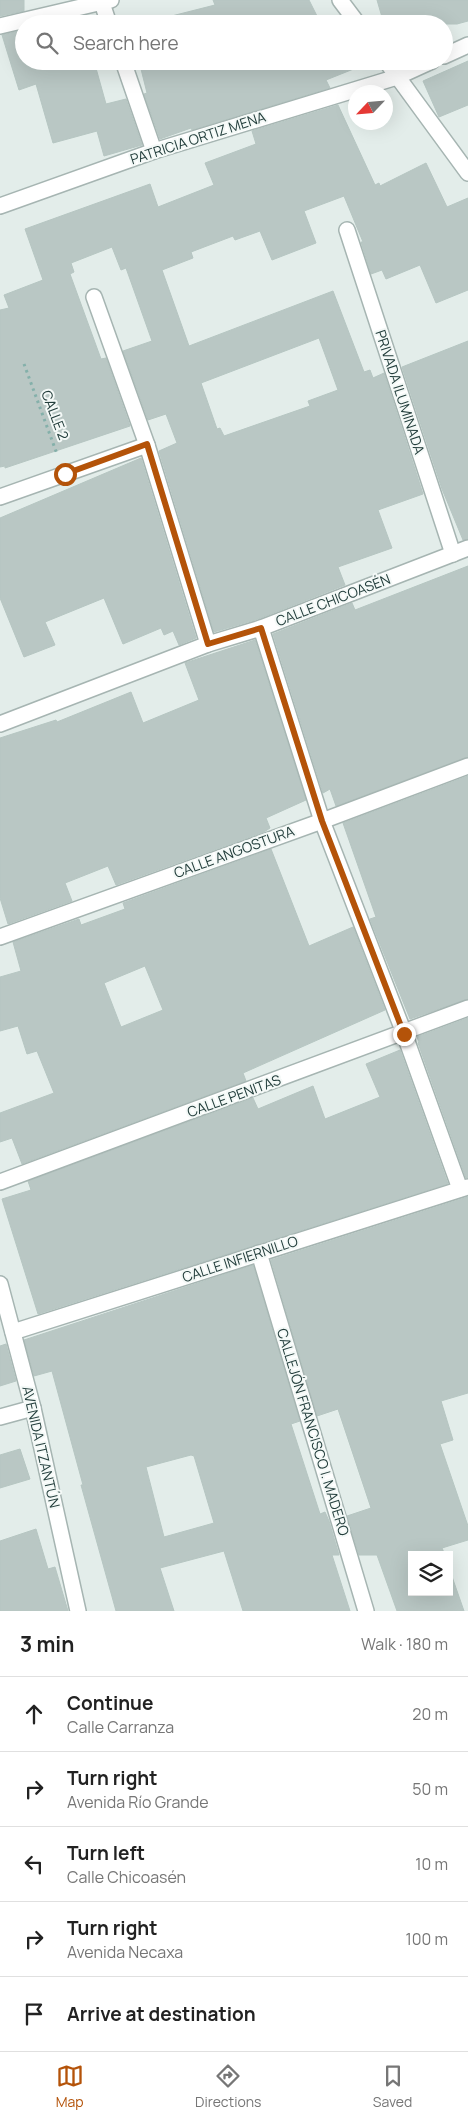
<!DOCTYPE html>
<meta charset="utf-8">
<style>
:root{--surface:#fff;--page:#f2f2f2;--text:#222;--muted:#767676;--line:#e0e0e0;--accent:#b45309}
body{margin:0;font-family:Manrope,sans-serif;background:var(--page);color:var(--text)}
.controls{position:absolute;right:15px;bottom:15px;display:grid;overflow:hidden;border-radius:0px;box-shadow:0 5px 20px #0002}
.controls button{width:45px;height:45px;display:grid;place-items:center;padding:0;border:0;border-bottom:1px solid var(--line);background:var(--surface);color:var(--text);font:25px sans-serif}
.compass{position:absolute;left:348px;top:85px;width:45px;height:45px;border-radius:50%;background:var(--surface);box-shadow:0 5px 20px #0002;rotate:244deg}
.stop{position:absolute;width:15px;height:15px;margin:-11px;border:4px solid #b45309;border-radius:50%;background:#fff}
.stop.end{background:#b45309;border-color:#fff;box-shadow:0 1px 5px #0008}
.list{margin:0;padding:0;list-style:none}
h2{display:flex;justify-content:space-between;align-items:center;height:65px;margin:0;padding:0 20px;font-size:21px}
h2 small{font-size:16px;font-weight:400;color:var(--muted)}
.list li{display:grid;grid-template-columns:32px 1fr auto;gap:15px;align-items:center;box-sizing:border-box;height:75px;padding:0 20px;border-top:1px solid var(--line)}
.list b{display:block;font-size:19px;white-space:nowrap}
.list p{margin:0;font-size:16px;white-space:nowrap;color:var(--muted)}
.list em{font-size:16px;font-style:normal;color:var(--muted)}
.icon{flex:none;width:28px;height:28px;fill:none;stroke:currentColor;stroke-width:2;stroke-linecap:round;stroke-linejoin:round}
.map{position:relative;flex:none;width:468px;height:1611px;overflow:hidden}
.search{position:absolute;background:var(--surface);box-shadow:0 5px 20px #0002;left:15px;right:15px;top:15px;height:55px;display:flex;align-items:center;gap:12px;box-sizing:border-box;padding:0 18px;border-radius:28px;color:var(--muted);font-size:19px}
.sheet{height:440px;background:var(--surface)}
nav{display:flex;justify-content:space-around;align-items:center;box-sizing:border-box;height:70px;border-top:1px solid var(--line);background:var(--surface);font-size:14px;color:var(--muted)}
nav a{display:grid;justify-items:center;gap:2px}
nav .on{color:var(--accent)}
.map>svg:first-child{display:block}
.building{fill:#b9c7c4;stroke:#b6c6c2;fill-rule:evenodd}
.lines{fill:none;stroke-linecap:round;stroke-linejoin:round}
.minor-casing{stroke:#a6b5b2;stroke-width:18}
.path{stroke:#84b0aa;stroke-width:3;stroke-dasharray:2.5 4;stroke-linecap:butt}
.minor{stroke:#fff;stroke-width:15}
.route{stroke:#b45309;stroke-width:6}
.labels{text-anchor:middle;stroke-width:4;stroke-linejoin:round;paint-order:stroke}
.street-label{font-size:14px;fill:#233e3c;stroke:#f4f9f7}
</style>
<div class="map">
<svg width="468" height="1611" viewBox="0 0 468 1611">
<rect width="100%" height="100%" fill="#e3edea"/>
<!-- building -->
<g class="building">
<polygon points="0,0 24,0 24,11 0,16"/>
<polygon points="213,0 309,0 318,18 298,24 140,24 215,5"/>
<polygon points="377,0 468,0 468,21 457,24 384,24"/>
<polygon points="24,30 24,61 94,61 106,104 126,99 142,145 104,156 97,131 53,143 36,84 19,90 2,35"/>
<polygon points="139,61 371,61 371,62 326,80 330,88 192,130 191,128 160,139 144,94 147,93"/>
<polygon points="468,61 468,105 439,117 423,81"/>
<path d="M338,105L375,185L379,183L380,186L426,163L447,207L468,198V290L436,303L420,265L386,279L382,270L371,274L361,242H363L344,196L304,211L316,243L272,260L260,231L235,240L233,236L191,252L193,258L162,270L189,346L333,291L364,372L370,370L373,378L384,373L423,494L378,510L392,548L338,567L345,585L258,619L214,632L159,451L177,443L166,414L148,420L123,351L152,341L126,268L121,270L112,247L71,263L74,272L70,274L101,359L106,358L130,426L5,468V466L0,467V310L9,308L4,295L43,280L25,229L150,184L158,207L214,185L205,163L256,144L252,131ZM319,338L338,390L308,401L310,406L224,436L220,428L217,429L201,383Z"/>
<polygon points="468,341 468,539 463,540 442,489 402,367"/>
<polygon points="141,458 196,638 179,645 173,631 164,635 161,628 123,644 104,598 45,622 55,645 24,657 0,598 0,518"/>
<polygon points="468,566 468,757 336,806 330,789 323,793 273,634 352,603 355,610"/>
<polygon points="255,640 306,800 266,818 270,828 264,832 116,885 108,866 65,883 72,901 8,924 0,898 0,738 56,720 57,722 131,692 143,723 199,700 185,663"/>
<polygon points="468,776 468,999 410,1019 370,919 376,917 343,823"/>
<path d="M271,849L309,946L353,927L385,1010L243,1073L246,1081L22,1164L12,1138L0,1142V1113L54,1093L37,1051L27,1054L18,1026L0,1031V977L21,971L13,942L79,919L81,925L125,909L123,903ZM145,966L163,1010L121,1027L104,983Z"/>
<polygon points="468,1018 468,1178 466,1178 418,1043 419,1042 417,1037"/>
<polygon points="400,1050 448,1184 38,1314 2,1199 31,1190 28,1181 253,1098 258,1109 313,1086 325,1119 380,1097 366,1064"/>
<polygon points="468,1197 468,1393 441,1401 453,1440 440,1444 468,1526 468,1540 442,1548 445,1555 412,1555 412,1592 449,1592 449,1568 464,1611 397,1611 377,1555 359,1555 347,1516 371,1508 338,1409 317,1416 271,1260"/>
<path d="M253,1265L300,1421L291,1424L320,1514L325,1512L329,1521L339,1555H332L350,1611H243L224,1551L160,1568L174,1611H116L81,1485H83L52,1371L34,1376L24,1340ZM191,1455L194,1456L214,1523L164,1537L146,1467Z"/>
<polygon points="6,1344 16,1381 0,1386 0,1346"/>
<polygon points="20,1449 30,1479 0,1488 0,1455"/>
<polygon points="36,1529 48,1569 55,1567 68,1611 0,1611 0,1541"/>
</g>
<g class="lines">
<!-- minor casing -->
<g class="minor-casing">
<g id="minor">
<polyline points="101,0 109,24"/>
<polyline points="340,0 358,24"/>
<polyline points="0,26 111,0"/>
<polyline points="444,56 468,45"/>
<polyline points="123,61 154,151"/>
<polyline points="386,61 468,173"/>
<polyline points="0,206 154,151 397,77 432,61"/>
<polyline points="347,230 453,554"/>
<polyline points="94,297 147,445 208,644"/>
<polyline points="0,497 147,445"/>
<polyline points="261,628 322,821 404,1033 460,1189"/>
<polyline points="0,724 208,644 261,628 468,548"/>
<polyline points="0,937 322,821 468,766"/>
<polyline points="0,1182 468,1008"/>
<polyline points="259,1253 366,1611"/>
<polyline points="0,1284 33,1408 78,1611"/>
<polyline points="13,1332 468,1187"/>
<polyline points="0,1417 33,1408"/>
</g>
</g>
<!-- path -->
<polyline class="path" points="24,364 57,454"/>
<!-- minor -->
<use href="#minor" class="minor"/>
</g>
<g class="lines">
<!-- route -->
<polyline class="route" points="65,474 147,444 208,644 261,628 322,821 404,1034"/>
</g>
<g class="labels">
<!-- street labels -->
<g class="street-label">
<text transform="translate(198 138) rotate(-18)" y="5">PATRICIA ORTIZ MENA</text>
<text transform="translate(400 392) rotate(72)" y="5">PRIVADA ILUMINADA</text>
<text transform="translate(55 415) rotate(69)" y="5">CALLE 2</text>
<text transform="translate(333 600) rotate(-21)" y="5">CALLE CHICOASÉN</text>
<text transform="translate(234 852) rotate(-20)" y="5">CALLE ANGOSTURA</text>
<text transform="translate(234 1096) rotate(-20)" y="5">CALLE PENITAS</text>
<text transform="translate(240 1259) rotate(-18)" y="5">CALLE INFIERNILLO</text>
<text transform="translate(313 1432) rotate(73)" y="5">CALLEJÓN FRANCISCO I. MADERO</text>
<text transform="translate(41 1447) rotate(77)" y="5">AVENIDA ITZANTÚN</text>
</g>
</g>
</svg>
<div class="controls">
<button><svg class="icon" aria-label="layers" viewBox="0 0 24 24"><path d="M12 4l9 5-9 5-9-5zM3 14l9 5 9-5"/></svg></button>
</div>
<svg class="compass" viewBox="-18 -18 36 36"><path d="M0-13l5 13h-10z" fill="#e53935"/><path d="M0 13l5-13h-10z" fill="#767676"/></svg>
<div class="stop" style="left:65px;top:474px"></div>
<div class="stop end" style="left:404px;top:1034px"></div>
<div class="search"><svg class="icon" aria-label="search" viewBox="0 0 24 24"><circle cx="10" cy="10" r="6"/><path d="M15 15l6 6"/></svg>Search here</div>
</div>
<section class="sheet">
<h2>3 min<small>Walk · 180 m</small></h2>
<ul class="list">
<li><svg class="icon" aria-label="ahead" viewBox="0 0 24 24"><path d="M12 20V5M6 11l6-6 6 6"/></svg><div><b>Continue</b><p>Calle Carranza</p></div><em>20 m</em></li>
<li><svg class="icon" aria-label="right" viewBox="0 0 24 24"><path d="M7 20v-9h11M14 6l5 5-5 5"/></svg><div><b>Turn right</b><p>Avenida Río Grande</p></div><em>50 m</em></li>
<li><svg class="icon" aria-label="left" viewBox="0 0 24 24"><path d="M17 20v-9H6M10 6l-5 5 5 5"/></svg><div><b>Turn left</b><p>Calle Chicoasén</p></div><em>10 m</em></li>
<li><svg class="icon" aria-label="right" viewBox="0 0 24 24"><path d="M7 20v-9h11M14 6l5 5-5 5"/></svg><div><b>Turn right</b><p>Avenida Necaxa</p></div><em>100 m</em></li>
<li><svg class="icon" aria-label="arrive" viewBox="0 0 24 24"><path d="M6 21V4h12l-3 4 3 4H6"/></svg><div><b>Arrive at destination</b></div></li>
</ul>
</section>
<nav>
<a class="on"><svg class="icon" aria-label="map" viewBox="0 0 24 24"><path d="M3 6l6-2 6 2 6-2v14l-6 2-6-2-6 2zM9 4v14M15 6v14"/></svg>Map</a>
<a><svg class="icon" aria-label="directions" viewBox="0 0 24 24"><path d="M12 3l9 9-9 9-9-9zM9 14v-3h6M13 9l2 2-2 2"/></svg>Directions</a>
<a><svg class="icon" aria-label="saved" viewBox="0 0 24 24"><path d="M7 4h10v16l-5-4-5 4z"/></svg>Saved</a>
</nav>
